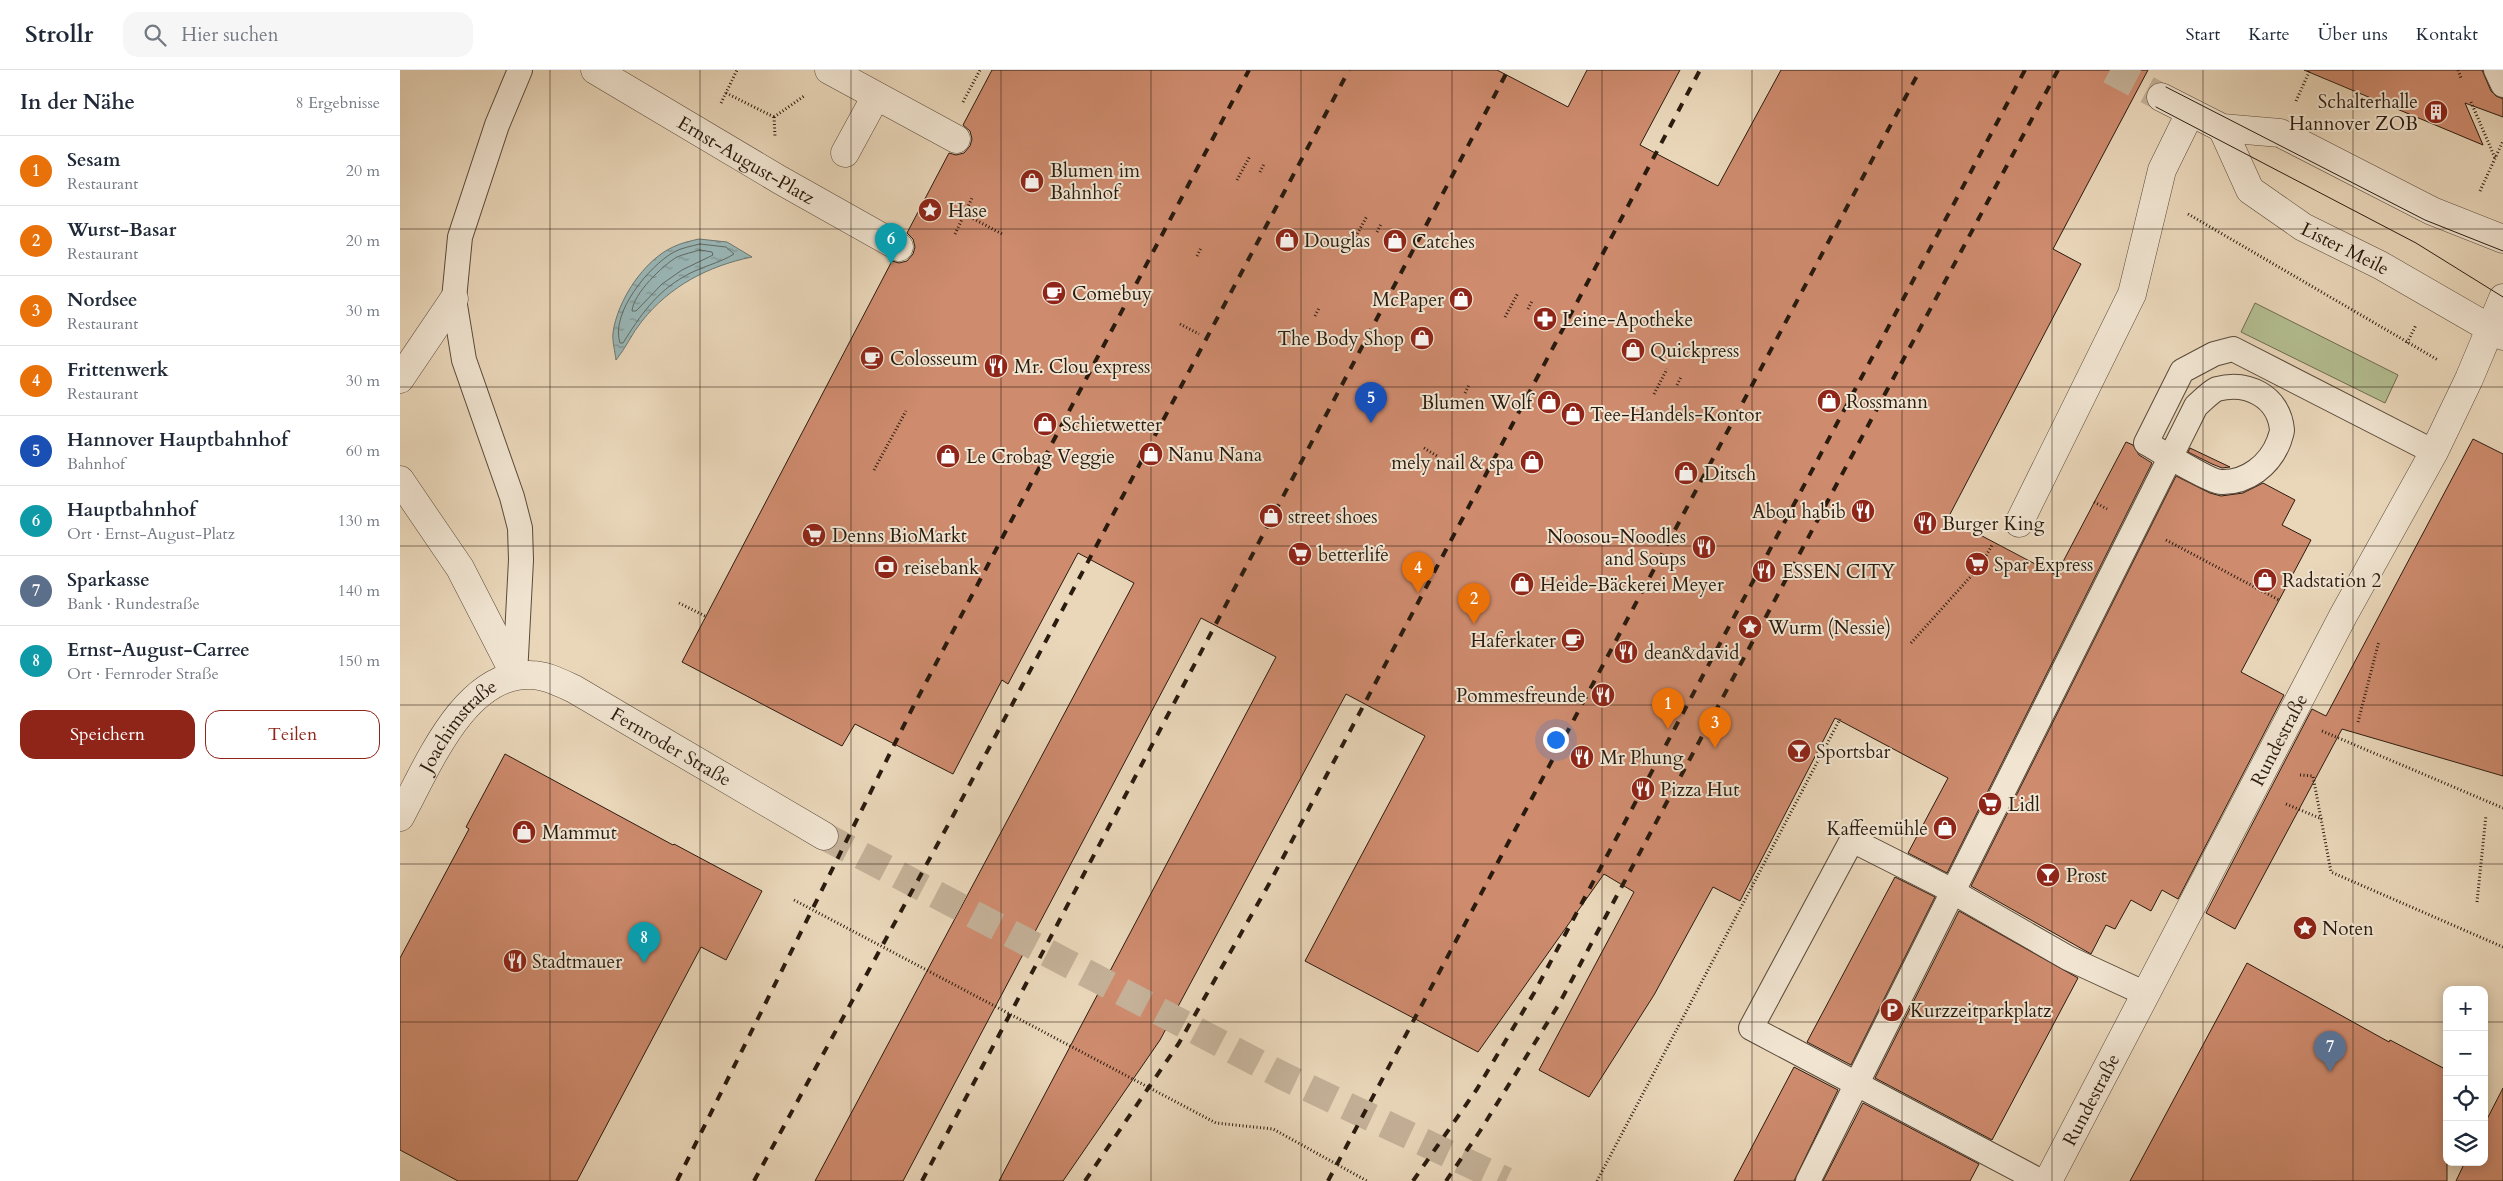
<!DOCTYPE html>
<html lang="de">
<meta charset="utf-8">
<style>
:root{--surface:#fff;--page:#f6f6f7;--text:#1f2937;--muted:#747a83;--line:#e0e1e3;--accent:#8f2418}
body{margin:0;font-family:Cardo,serif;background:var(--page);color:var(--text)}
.controls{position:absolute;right:15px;bottom:15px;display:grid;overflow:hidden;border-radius:10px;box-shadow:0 2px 12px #0003}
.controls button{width:45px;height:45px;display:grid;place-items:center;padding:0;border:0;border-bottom:1px solid var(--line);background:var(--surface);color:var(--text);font:25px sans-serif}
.you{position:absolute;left:1155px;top:669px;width:18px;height:18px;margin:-12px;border:4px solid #fff;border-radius:50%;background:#1a73e8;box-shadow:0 0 0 8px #1a73e833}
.badge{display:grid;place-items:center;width:32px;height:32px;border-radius:50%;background:var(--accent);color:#fff;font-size:16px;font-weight:700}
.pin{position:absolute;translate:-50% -41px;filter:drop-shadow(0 1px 2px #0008)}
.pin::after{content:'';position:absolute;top:26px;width:18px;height:15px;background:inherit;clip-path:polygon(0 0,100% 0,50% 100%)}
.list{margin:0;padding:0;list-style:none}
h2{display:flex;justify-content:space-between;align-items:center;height:65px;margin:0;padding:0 20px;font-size:21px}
h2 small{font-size:16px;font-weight:400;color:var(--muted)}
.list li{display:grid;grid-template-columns:32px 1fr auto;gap:15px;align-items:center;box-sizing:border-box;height:70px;padding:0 20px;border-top:1px solid var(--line)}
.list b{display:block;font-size:19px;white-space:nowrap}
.list p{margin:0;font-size:16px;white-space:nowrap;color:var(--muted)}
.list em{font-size:16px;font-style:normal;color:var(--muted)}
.actions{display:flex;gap:10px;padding:15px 20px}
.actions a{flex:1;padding:11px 0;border:1px solid var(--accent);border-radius:15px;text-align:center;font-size:18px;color:var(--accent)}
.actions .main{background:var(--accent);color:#fff}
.icon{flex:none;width:28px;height:28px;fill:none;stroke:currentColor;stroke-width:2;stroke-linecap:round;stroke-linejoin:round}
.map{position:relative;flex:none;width:2103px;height:1111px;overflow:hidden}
header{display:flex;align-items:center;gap:30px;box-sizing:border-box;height:70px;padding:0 25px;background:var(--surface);border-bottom:1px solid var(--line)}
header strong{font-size:24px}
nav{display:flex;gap:28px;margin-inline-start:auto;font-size:18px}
.search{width:350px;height:45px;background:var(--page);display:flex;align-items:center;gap:12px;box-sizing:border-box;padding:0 18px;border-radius:15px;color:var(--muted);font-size:19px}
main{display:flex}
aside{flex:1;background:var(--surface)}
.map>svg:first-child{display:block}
.grass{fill:#b4bf92;stroke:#6f6d50}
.water{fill:url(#water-ripples);stroke:#6d7974}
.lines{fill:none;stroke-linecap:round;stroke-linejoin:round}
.shore{stroke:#626a64;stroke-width:1}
.building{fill:#ce8b6e;stroke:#2a1b0f}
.tertiary-tunnel{stroke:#c4b198;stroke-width:28;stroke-dasharray:28 14;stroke-linecap:butt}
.service-casing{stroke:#5a4a3a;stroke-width:26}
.pedestrian-casing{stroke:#5a4a3a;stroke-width:29}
.minor-casing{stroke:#5a4a3a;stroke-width:29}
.tertiary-casing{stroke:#5a4a3a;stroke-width:29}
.path{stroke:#2a1b0f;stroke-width:3;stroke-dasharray:1 2.5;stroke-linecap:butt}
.service{stroke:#f1e5d2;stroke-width:24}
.pedestrian{stroke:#f1e5d2;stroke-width:28}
.minor{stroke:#f1e5d2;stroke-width:28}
.tertiary{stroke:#f1e5d2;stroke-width:28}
.tram{stroke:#2a1b0f;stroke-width:1}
.rail{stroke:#2a1b0f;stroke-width:4;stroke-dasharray:9 9;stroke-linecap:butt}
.grid{fill:none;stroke:#2a1b0f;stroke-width:1;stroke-opacity:0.55}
.labels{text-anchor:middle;stroke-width:4;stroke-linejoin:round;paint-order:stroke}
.poi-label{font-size:19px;fill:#2a1b0f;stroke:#f1e5d2;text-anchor:start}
.street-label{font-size:19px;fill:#2a1b0f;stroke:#f1e5d2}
</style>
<header>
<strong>Strollr</strong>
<div class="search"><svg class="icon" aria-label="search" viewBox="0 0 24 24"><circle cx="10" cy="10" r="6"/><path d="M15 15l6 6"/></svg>Hier suchen</div>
<nav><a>Start</a><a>Karte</a><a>Über uns</a><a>Kontakt</a></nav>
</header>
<main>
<aside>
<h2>In der Nähe<small>8 Ergebnisse</small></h2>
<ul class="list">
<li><span class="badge" style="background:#e8710a">1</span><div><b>Sesam</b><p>Restaurant</p></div><em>20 m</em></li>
<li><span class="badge" style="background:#e8710a">2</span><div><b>Wurst-Basar</b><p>Restaurant</p></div><em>20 m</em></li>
<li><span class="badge" style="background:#e8710a">3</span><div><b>Nordsee</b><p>Restaurant</p></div><em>30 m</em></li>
<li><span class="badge" style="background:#e8710a">4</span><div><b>Frittenwerk</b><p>Restaurant</p></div><em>30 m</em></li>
<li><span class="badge" style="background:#1a4fb4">5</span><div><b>Hannover Hauptbahnhof</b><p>Bahnhof</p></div><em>60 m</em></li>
<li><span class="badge" style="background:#0f9aa8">6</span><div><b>Hauptbahnhof</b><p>Ort · Ernst-August-Platz</p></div><em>130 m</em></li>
<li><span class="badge" style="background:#5c6f8a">7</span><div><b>Sparkasse</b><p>Bank · Rundestraße</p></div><em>140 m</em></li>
<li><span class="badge" style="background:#0f9aa8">8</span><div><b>Ernst-August-Carree</b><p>Ort · Fernroder Straße</p></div><em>150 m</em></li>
</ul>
<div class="actions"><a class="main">Speichern</a><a>Teilen</a></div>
</aside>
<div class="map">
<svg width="2103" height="1111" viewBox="0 0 2103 1111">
<defs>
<pattern id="water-ripples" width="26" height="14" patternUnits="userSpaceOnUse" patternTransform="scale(1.25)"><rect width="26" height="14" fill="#9ab8b8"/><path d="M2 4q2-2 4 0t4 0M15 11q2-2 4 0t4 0" fill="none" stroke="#7e9594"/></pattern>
</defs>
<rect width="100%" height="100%" fill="#ead7ba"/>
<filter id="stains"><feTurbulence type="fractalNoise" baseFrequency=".004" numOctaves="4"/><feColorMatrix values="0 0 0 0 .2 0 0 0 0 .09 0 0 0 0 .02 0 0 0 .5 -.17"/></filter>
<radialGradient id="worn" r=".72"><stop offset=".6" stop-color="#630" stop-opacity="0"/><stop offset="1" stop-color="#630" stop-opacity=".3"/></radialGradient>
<!-- grass -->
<polygon class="grass" points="1855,233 1998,305 1985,333 1841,262"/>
<!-- water -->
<path class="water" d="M299,169L327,172L352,187C308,196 270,216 242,251C232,263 226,278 216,290C215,281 212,271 213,263C217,231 244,190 273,177C281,173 290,171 299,169Z"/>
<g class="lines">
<!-- shore -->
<g class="shore">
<path d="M300,174L326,177L334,184C320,193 300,197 285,206C256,222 240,246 223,273H220C210,243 249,196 274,182C281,178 292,176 300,174Z"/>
<path d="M300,180L312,182L313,185L282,200L262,214L236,241H232C233,224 263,195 277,187C284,184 293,182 300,180Z"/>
</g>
</g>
<!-- building -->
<g class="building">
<polygon points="592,0 1097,0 1168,37 1187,0 1280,0 1240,75 1318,116 1381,0 1748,0 1653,179 1681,194 1548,448 1656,505 1726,372 1733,375 1739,385 1752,393 1547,803 1508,783 1548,708 1435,648 1340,831 1313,817 1254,925 1189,1027 1139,1000 1234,822 1204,804 1078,982 905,891 1025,666 946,624 760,970 663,1111 599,1111 876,587 801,548 503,1111 415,1111 734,513 678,483 608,614 602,610 553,704 455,654 442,676 282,592 492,191 499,193 507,191 513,184 515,177 513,169 507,163 549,83 556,85 564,83 570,76 572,69 570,61 563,55"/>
<polygon points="1904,0 2082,0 2091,21 2096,26 2103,29 2103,47 2065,33 2083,75"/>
<polygon points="2073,369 2103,384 2103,706 1942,659 1835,859 1806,843 1912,639 1926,646"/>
<polygon points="1790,378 1830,397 1822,398 1812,394 1788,382"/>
<polygon points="1776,406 1810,423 1821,426 1843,423 1863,413 1895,430 1882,455 1911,470 1841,602 1884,625 1778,829 1762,820 1751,841 1731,830 1715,859 1706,855 1691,884 1571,816"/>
<polygon points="105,684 273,775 274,774 362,821 326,890 301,877 177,1111 58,1111 0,1080 0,888 69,759 66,757"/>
<polygon points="1495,807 1535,827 1451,995 1407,972"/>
<polygon points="1559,841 1678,908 1592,1070 1475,1008"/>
<polygon points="1847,893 1989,972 1990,970 2047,1000 2047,1111 1730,1111"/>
<polygon points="1394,997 1438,1020 1394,1111 1334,1111"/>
<polygon points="2103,1018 2103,1111 2056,1111 2065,1092 2084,1092 2084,1055"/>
<polygon points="1463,1033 1579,1094 1570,1111 1423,1111"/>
</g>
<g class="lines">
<!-- tertiary-tunnel -->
<g class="tertiary-tunnel">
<polyline points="1710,0 1761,27"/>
<polyline points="424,766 883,1006 1106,1111"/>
</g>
<!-- service casing -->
<g class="service-casing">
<g id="service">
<polyline points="2096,0 2103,15"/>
<polyline points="115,605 121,490 120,458 112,427 64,290 54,229 60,167 97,55 120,0"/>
<path d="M1408,1111L1796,336C1802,331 1810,322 1817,319C1847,311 1879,326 1882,360C1882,363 1880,367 1879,371C1870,395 1847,413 1821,412C1810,412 1759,380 1746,373L1782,301L1814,284L1833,279L2034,382"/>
<polyline points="1640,1111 1351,958 1452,770 1541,815 1668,888 1746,924"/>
</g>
</g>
<!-- pedestrian casing -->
<g class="pedestrian-casing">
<g id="pedestrian">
<path id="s1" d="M195,0L380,110L499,177"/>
<polyline points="429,0 556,69"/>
<polyline points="445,83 476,26"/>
<polyline points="0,309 54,229"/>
<polyline points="1619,453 1732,224 1762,100 1790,43"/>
</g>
</g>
<!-- minor casing -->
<g class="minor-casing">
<g id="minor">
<polyline points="0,410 60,498 115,605"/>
<path id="s2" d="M1648,1111L1943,546L2034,382L2069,309L2103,228"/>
</g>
</g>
<!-- tertiary casing -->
<g class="tertiary-casing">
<g id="tertiary">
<polyline points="1761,27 1822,58 1880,63 2032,141 2103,169"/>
<path id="s3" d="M1822,58L1850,120L1903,157L1980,195L2103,266"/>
<path id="s4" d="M0,747C27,698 64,602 131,605C146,605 161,613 174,619L424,766"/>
</g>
</g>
<!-- path -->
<g class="path">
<polyline points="2058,0 2061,8"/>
<polyline points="326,23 374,47"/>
<polyline points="1896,31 1910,0"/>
<polyline points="563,32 580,0"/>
<polyline points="2071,32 2095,88"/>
<polyline points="321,33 337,0"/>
<polyline points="374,47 404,26"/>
<polyline points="374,47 375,66"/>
<polyline points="860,102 864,94"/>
<polyline points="837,110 850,86"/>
<polyline points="2080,121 2103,71"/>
<polyline points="1788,144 2038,290"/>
<polyline points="570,147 604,165"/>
<polyline points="977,162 981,154"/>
<polyline points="555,164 572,128"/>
<polyline points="954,170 967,146"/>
<polyline points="797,186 801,178"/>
<polyline points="1128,239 1132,231"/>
<polyline points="915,246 919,238"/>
<polyline points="1105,247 1118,223"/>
<polyline points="780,254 799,264"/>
<polyline points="2007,273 2016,255"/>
<polyline points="1277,315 1281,307"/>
<polyline points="1065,323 1069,315"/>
<polyline points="1254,324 1267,299"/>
<polyline points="1024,378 1037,386"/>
<polyline points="1057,394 1066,398"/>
<polyline points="474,400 506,341"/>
<polyline points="1694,432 1707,439"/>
<polyline points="1766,470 1879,530"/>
<polyline points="279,533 307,547"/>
<polyline points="1511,573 1581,495 1592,475"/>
<polyline points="1958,652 1979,571"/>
<polyline points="1922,661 2103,738"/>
<polyline points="1900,705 1913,706 1931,802 2103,877"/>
<polyline points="1886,734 1922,749"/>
<polyline points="394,830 816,1053 873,1059 967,1111"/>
<polyline points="2077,832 2086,745"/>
<polyline points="1197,1111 1440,649"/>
</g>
<!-- service -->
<use href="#service" class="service"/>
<!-- pedestrian -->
<use href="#pedestrian" class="pedestrian"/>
<!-- minor -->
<use href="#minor" class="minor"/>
<!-- tertiary -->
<use href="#tertiary" class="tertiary"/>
<!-- tram -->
<g class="tram">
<polyline points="1766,17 2025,150 2103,181"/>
<polyline points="1756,37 2016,173 2103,227"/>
</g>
<!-- rail -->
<g class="rail">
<polyline points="277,1111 513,637 849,0"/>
<polyline points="354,1111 554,744 949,0"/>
<polyline points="522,1111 1108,0"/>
<polyline points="685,1111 779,973 869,814 1300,0"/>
<polyline points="928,1111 1520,0"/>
<polyline points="1013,1111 1077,1019 1134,923 1625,0"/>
<polyline points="1046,1111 1080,1061 1159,934 1658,0"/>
</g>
</g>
<!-- grid -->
<path class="grid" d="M150,0V1111M300,0V1111M451,0V1111M601,0V1111M751,0V1111M901,0V1111M1052,0V1111M1202,0V1111M1352,0V1111M1502,0V1111M1652,0V1111M1803,0V1111M1953,0V1111M0,159H2103M0,317H2103M0,476H2103M0,635H2103M0,794H2103M0,952H2047M2084,952H2103"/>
<!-- icons -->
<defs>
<g id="building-disc" transform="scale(1.25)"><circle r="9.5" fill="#8f2418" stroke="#f1e5d2"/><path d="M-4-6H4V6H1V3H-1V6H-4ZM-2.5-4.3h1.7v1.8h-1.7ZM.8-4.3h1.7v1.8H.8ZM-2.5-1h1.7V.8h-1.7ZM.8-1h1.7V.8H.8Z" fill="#fff"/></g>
<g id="shop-disc" transform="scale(1.25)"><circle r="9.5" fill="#8f2418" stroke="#f1e5d2"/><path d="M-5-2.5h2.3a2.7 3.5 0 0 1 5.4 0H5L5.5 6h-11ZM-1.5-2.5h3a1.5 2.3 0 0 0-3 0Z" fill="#fff"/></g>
<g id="sight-disc" transform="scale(1.25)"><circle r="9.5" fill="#8f2418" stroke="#f1e5d2"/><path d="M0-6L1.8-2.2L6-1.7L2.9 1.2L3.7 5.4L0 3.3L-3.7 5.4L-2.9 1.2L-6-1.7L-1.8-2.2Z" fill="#fff"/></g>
<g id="cafe-disc" transform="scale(1.25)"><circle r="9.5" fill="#8f2418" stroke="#f1e5d2"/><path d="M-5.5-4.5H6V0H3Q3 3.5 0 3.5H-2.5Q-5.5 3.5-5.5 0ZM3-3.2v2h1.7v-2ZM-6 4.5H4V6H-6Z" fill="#fff"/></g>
<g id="pharmacy-disc" transform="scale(1.25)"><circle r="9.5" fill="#8f2418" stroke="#f1e5d2"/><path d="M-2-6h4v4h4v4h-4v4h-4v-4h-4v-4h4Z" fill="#fff"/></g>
<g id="restaurant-disc" transform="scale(1.25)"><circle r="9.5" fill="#8f2418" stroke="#f1e5d2"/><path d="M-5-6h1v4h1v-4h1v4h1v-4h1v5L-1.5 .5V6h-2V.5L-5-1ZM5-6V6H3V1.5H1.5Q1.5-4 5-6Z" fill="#fff"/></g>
<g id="supermarket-disc" transform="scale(1.25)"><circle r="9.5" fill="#8f2418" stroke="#f1e5d2"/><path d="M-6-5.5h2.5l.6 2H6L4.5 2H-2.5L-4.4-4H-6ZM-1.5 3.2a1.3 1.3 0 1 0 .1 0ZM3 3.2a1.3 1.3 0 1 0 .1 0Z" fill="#fff"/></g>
<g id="bank-disc" transform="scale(1.25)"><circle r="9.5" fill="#8f2418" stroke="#f1e5d2"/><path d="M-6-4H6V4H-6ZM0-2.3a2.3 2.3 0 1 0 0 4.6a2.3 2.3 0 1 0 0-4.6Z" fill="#fff"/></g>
<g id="bar-disc" transform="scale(1.25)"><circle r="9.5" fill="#8f2418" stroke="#f1e5d2"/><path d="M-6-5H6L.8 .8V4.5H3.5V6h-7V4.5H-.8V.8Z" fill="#fff"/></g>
<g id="parking-disc" transform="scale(1.25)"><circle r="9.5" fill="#8f2418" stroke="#f1e5d2"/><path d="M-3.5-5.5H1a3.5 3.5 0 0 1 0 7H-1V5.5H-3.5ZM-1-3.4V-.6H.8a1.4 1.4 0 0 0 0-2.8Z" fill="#fff"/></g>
</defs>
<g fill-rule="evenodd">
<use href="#building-disc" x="2036" y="42"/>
<use href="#shop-disc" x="632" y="111"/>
<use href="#sight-disc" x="530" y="140"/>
<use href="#shop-disc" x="887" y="170"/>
<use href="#shop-disc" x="995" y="171"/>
<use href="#cafe-disc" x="654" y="223"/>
<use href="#shop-disc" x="1061" y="229"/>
<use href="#pharmacy-disc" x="1145" y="249"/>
<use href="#shop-disc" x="1022" y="268"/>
<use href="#shop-disc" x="1233" y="280"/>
<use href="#cafe-disc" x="472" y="288"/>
<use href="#restaurant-disc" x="596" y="296"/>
<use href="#shop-disc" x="1429" y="331"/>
<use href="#shop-disc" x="1149" y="332"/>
<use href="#shop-disc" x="1173" y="344"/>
<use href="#shop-disc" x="645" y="354"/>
<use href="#shop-disc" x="751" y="384"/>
<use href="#shop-disc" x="548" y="386"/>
<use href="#shop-disc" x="1132" y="392"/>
<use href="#shop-disc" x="1286" y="403"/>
<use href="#restaurant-disc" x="1463" y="441"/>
<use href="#shop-disc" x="871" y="446"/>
<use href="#restaurant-disc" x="1525" y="453"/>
<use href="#supermarket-disc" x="414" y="465"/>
<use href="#restaurant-disc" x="1304" y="477"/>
<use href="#supermarket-disc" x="900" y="484"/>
<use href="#supermarket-disc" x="1577" y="494"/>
<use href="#bank-disc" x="486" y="497"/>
<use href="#restaurant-disc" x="1364" y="501"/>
<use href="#shop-disc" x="1865" y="510"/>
<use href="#shop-disc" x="1122" y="514"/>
<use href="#sight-disc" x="1350" y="557"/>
<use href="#cafe-disc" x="1173" y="570"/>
<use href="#restaurant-disc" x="1226" y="582"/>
<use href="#restaurant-disc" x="1203" y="625"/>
<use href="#bar-disc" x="1399" y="681"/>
<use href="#restaurant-disc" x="1182" y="687"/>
<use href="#restaurant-disc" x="1243" y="719"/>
<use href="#supermarket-disc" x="1590" y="734"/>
<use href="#shop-disc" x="1545" y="758"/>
<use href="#shop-disc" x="124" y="762"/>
<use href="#bar-disc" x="1648" y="805"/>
<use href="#sight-disc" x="1905" y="858"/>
<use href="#restaurant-disc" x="115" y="891"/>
<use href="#parking-disc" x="1492" y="940"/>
</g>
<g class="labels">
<!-- poi labels -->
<g class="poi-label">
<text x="2018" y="38" text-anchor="end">Schalterhalle<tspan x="2018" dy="22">Hannover ZOB</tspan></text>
<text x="650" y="107">Blumen im<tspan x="650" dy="22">Bahnhof</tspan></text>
<text x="548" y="147">Hase</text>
<text x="904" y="177">Douglas</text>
<text x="1012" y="178">Catches</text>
<text x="672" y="230">Comebuy</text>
<text x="1044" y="236" text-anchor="end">McPaper</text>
<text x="1162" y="256">Leine-Apotheke</text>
<text x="1004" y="275" text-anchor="end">The Body Shop</text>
<text x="1250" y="287">Quickpress</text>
<text x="490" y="295">Colosseum</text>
<text x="614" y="303">Mr. Clou express</text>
<text x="1446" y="338">Rossmann</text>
<text x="1132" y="339" text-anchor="end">Blumen Wolf</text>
<text x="1190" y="351">Tee-Handels-Kontor</text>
<text x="662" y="361">Schietwetter</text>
<text x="768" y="391">Nanu Nana</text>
<text x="566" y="393">Le Crobag Veggie</text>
<text x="1114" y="399" text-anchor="end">mely nail &amp; spa</text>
<text x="1304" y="410">Ditsch</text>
<text x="1446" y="448" text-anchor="end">Abou habib</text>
<text x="888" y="453">street shoes</text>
<text x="1542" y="460">Burger King</text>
<text x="432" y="472">Denns BioMarkt</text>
<text x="1286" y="473" text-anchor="end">Noosou-Noodles<tspan x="1286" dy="22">and Soups</tspan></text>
<text x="918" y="491">betterlife</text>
<text x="1594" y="501">Spar Express</text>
<text x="504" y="504">reisebank</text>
<text x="1382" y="508">ESSEN CITY</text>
<text x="1882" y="517">Radstation 2</text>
<text x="1140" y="521">Heide-Bäckerei Meyer</text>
<text x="1368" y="564">Wurm (Nessie)</text>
<text x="1156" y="577" text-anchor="end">Haferkater</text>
<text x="1244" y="589">dean&amp;david</text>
<text x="1186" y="632" text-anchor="end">Pommesfreunde</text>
<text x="1416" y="688">Sportsbar</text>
<text x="1200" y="694">Mr Phung</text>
<text x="1260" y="726">Pizza Hut</text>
<text x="1608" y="741">Lidl</text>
<text x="1528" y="765" text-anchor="end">Kaffeemühle</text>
<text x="142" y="769">Mammut</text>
<text x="1666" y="812">Prost</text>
<text x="1922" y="865">Noten</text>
<text x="132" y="898">Stadtmauer</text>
<text x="1510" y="947">Kurzzeitparkplatz</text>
</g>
<!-- street labels -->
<g class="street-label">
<text dy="7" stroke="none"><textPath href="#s1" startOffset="176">Ernst-August-Platz</textPath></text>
<text dy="7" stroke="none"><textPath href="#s3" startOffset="180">Lister Meile</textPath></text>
<text dy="7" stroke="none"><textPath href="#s4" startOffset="109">Joachimstraße</textPath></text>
<text dy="7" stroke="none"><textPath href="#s2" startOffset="498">Rundestraße</textPath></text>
<text dy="7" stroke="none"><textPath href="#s4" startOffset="362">Fernroder Straße</textPath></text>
<text dy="7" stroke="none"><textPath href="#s2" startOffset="92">Rundestraße</textPath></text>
</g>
</g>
<rect width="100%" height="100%" filter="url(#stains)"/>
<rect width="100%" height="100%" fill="url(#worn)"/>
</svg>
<div class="controls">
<button>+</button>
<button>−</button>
<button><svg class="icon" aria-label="locate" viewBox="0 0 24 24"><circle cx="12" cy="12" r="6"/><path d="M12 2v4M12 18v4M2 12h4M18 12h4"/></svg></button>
<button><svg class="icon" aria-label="layers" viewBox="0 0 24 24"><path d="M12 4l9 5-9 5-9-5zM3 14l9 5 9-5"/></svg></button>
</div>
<div class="you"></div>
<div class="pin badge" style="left:1268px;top:659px;background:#e8710a">1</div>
<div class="pin badge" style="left:1074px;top:554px;background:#e8710a">2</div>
<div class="pin badge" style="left:1315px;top:678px;background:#e8710a">3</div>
<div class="pin badge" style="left:1018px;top:523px;background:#e8710a">4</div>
<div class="pin badge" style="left:971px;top:353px;background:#1a4fb4">5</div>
<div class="pin badge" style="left:491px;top:194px;background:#0f9aa8">6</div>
<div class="pin badge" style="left:1930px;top:1002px;background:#5c6f8a">7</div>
<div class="pin badge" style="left:244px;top:893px;background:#0f9aa8">8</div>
</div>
</main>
